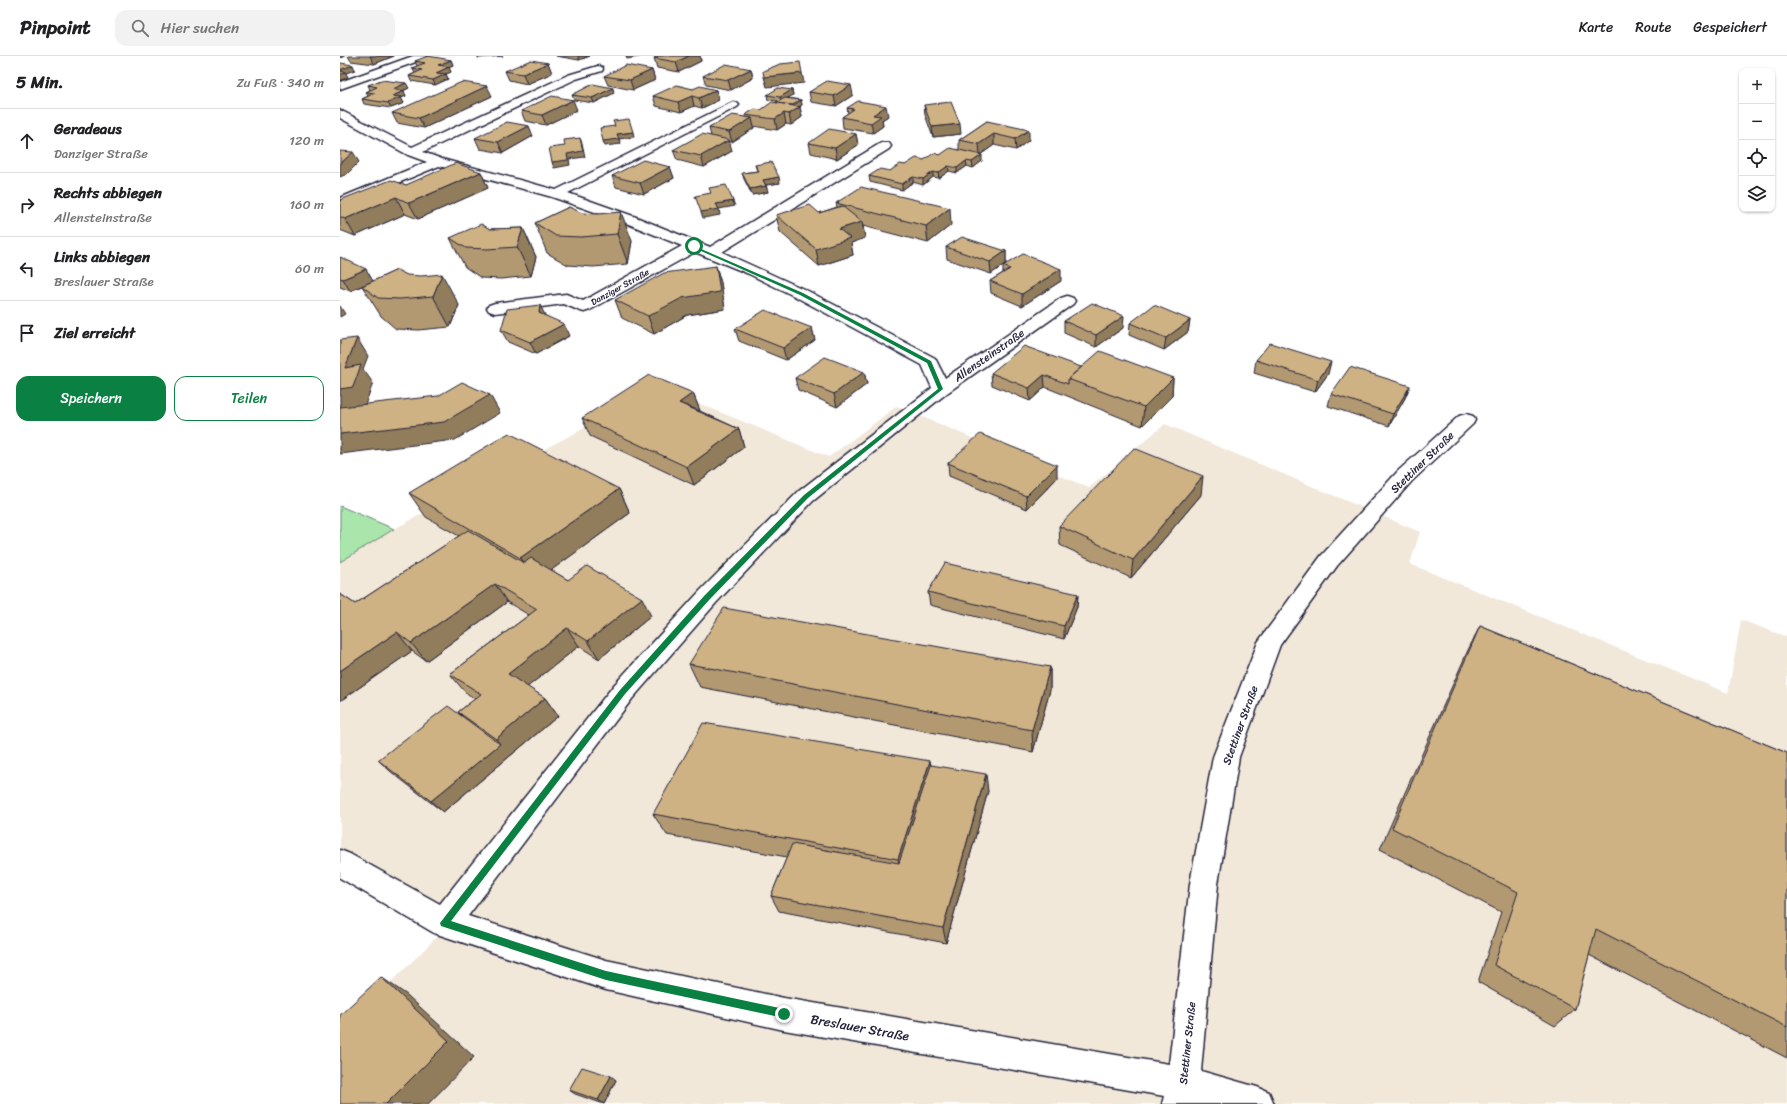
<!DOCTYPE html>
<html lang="de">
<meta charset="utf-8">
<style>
:root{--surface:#fff;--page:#f2f2f2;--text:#202124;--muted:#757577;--line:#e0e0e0;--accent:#0b8043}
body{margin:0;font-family:Sriracha,sans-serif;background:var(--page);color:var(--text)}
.controls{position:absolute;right:12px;top:12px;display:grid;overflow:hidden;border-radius:8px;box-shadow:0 1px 3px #0004}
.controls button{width:36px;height:36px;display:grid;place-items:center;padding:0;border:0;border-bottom:1px solid var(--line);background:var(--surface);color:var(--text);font:20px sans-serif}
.stop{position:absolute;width:12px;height:12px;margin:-9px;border:3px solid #0b8043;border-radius:50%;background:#fff}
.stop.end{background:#0b8043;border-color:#fff;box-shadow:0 1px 4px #0008}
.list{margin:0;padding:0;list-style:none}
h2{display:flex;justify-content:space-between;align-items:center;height:52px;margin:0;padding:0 16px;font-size:17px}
h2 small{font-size:13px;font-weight:400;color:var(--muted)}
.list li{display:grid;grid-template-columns:26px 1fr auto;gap:12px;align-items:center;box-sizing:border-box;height:64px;padding:0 16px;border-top:1px solid var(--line)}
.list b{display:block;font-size:15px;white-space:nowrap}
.list p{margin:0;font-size:13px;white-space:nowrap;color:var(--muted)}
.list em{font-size:13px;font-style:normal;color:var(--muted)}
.actions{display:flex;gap:8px;padding:12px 16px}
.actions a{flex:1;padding:9px 0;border:1px solid var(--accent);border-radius:12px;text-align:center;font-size:14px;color:var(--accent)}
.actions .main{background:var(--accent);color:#fff}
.icon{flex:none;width:22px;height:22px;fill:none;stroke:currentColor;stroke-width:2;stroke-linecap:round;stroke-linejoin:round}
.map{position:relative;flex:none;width:1447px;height:1048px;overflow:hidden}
header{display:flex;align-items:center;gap:24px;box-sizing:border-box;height:56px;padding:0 20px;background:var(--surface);border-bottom:1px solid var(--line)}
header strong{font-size:19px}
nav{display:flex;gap:22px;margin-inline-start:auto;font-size:14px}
.search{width:280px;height:36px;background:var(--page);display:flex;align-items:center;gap:10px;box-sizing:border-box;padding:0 14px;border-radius:12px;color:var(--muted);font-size:15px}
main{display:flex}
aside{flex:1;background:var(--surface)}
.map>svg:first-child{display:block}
.built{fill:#f1e8da}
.green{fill:#aae6ac;stroke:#668474}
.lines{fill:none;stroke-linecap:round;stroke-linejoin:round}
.street-casing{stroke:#22223b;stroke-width:3}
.street{fill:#fff;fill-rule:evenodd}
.wall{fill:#b29972;stroke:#22223b}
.shaded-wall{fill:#917d5c;stroke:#22223b}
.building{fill:#cfb284;stroke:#22223b}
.route{fill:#0b8043}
.labels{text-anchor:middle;stroke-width:3;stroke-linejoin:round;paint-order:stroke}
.far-street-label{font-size:9px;fill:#22223b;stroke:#fff}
.street-label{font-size:11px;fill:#22223b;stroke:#fff}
.near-street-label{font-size:13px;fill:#22223b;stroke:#fff}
</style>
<header>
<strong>Pinpoint</strong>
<div class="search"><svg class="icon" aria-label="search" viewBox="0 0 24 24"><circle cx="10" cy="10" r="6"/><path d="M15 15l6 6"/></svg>Hier suchen</div>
<nav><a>Karte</a><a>Route</a><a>Gespeichert</a></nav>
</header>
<main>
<aside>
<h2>5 Min.<small>Zu Fuß · 340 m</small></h2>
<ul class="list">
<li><svg class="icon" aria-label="ahead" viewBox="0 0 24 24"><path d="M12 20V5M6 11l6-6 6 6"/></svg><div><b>Geradeaus</b><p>Danziger Straße</p></div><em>120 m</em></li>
<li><svg class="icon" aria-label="right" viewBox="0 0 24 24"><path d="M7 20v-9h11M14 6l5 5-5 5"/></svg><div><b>Rechts abbiegen</b><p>Allensteinstraße</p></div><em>160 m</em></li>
<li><svg class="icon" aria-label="left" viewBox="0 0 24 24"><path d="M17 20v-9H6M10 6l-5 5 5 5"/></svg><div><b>Links abbiegen</b><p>Breslauer Straße</p></div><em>60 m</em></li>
<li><svg class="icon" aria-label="arrive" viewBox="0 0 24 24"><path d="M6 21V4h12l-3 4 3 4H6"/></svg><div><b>Ziel erreicht</b></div></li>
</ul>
<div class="actions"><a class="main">Speichern</a><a>Teilen</a></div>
</aside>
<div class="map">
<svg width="1447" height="1048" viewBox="0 0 1447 1048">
<rect width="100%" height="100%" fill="#fff"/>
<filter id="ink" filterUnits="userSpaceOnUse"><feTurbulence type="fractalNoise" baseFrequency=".025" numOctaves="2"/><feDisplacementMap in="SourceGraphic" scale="8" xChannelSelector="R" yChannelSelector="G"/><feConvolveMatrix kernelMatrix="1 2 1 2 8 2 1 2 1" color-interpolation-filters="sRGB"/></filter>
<g filter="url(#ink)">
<!-- built -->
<polygon class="built" points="314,329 489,401 557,350 749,432 825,368 1080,476 1070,508 1388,637 1401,564 1447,581 1447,1048 0,1048 0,974 74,904 108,869 0,807 0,506 54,473 250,369"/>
<!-- green -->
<polygon class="green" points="0,450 54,473 0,506"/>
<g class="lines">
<!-- street casing -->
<g class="street-casing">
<g id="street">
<polygon points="73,0 88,0 87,2 0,33 0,26"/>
<polygon points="258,10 262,11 263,13 262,15 236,23 83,96 102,103 216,134 393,46 397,47 399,49 397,51 228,137 296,161 370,191 541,87 549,87 551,90 549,93 382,196 468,235 595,302 605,322 721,242 727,240 733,242 735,245 733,248 607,337 473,445 376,547 292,643 128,860 266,904 444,942 829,1008 850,828 873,701 918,586 981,500 1058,415 1119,360 1126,358 1133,360 1135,364 1133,368 1072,425 997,510 940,589 899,701 878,828 861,1015 917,1031 929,1036 934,1048 822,1048 824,1040 444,974 266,934 94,877 0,822 0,794 10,798 100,848 274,629 360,535 459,435 592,332 582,309 456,241 409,218 355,196 250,254 244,256 238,254 224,248 155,257 149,255 147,252 149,249 155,247 226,238 243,245 342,190 286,167 212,141 99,110 0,151 0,142 87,106 68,99 0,62 0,54 72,91 228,19"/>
</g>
</g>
<!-- street -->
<use href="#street" class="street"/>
</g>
<!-- wall -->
<g class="wall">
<polygon points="8,0 54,0 34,8 11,5"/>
<polygon points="138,0 163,0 138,2"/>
<polygon points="216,0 250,0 239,4"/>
<polygon points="319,0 360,0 361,5 339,16 317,12 314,2"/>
<polygon points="111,4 113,9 108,11 111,16 106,18 108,23 95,29 71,25 69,20 75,17 72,12 77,10 75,5"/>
<polygon points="208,7 212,17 187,28 169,24 165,15"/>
<polygon points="411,13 413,22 391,34 366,29 363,20"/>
<polygon points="312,14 315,24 293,34 268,29 264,20"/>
<polygon points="28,29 69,32 63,35 66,40 61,42 64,47 51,52 24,48 22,43 28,40 26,36 30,34"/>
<polygon points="353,33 376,34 379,44 362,52 354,50 341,56 316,50 313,40"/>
<polygon points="452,34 453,39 448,42 461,44 462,49 460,51 462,61 451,69 446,68 437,74 413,70 414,72 392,86 389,86 392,95 364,111 337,104 333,94 371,80 369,72 406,61 405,59 421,54 438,45 428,44 427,39"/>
<polygon points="469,36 513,39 496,50 471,46"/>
<polygon points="274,37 254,47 234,44 232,39"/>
<polygon points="152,40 84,72 57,67 52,57"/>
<polygon points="584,49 621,78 593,81 585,59"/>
<polygon points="507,52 548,60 542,64 543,70 533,77 503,72 502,61 508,57"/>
<polygon points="237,54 206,69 185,65 181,55"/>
<polygon points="647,65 689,84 676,94 654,89 640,99 642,105 633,112 627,110 617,117 609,115 599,122 593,121 583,129 573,126 562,134 530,126 529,120 550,115 565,109 584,104 600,99 619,94 619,84"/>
<polygon points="516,78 518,89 497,103 471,97 469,87"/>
<polygon points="193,80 163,97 140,93 135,82"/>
<polygon points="415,109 440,127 426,129 428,136 412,139 404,123 402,117 417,115"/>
<polygon points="330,111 334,122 304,138 276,131 272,120"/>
<polygon points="141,116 148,132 78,163 65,158 15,180 0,174 0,144 66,129"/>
<polygon points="496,147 611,169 588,187 523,170 525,182 511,187 513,199 479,210 440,176 436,159 479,157 497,151"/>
<polygon points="229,151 292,185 288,208 253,211 228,209 207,197 195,167"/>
<polygon points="183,172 196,201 191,220 161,223 141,222 125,211 110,182 150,173"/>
<polygon points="606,191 666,195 666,207 651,218 607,203"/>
<polygon points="0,201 33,225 57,214 119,249 110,271 78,274 56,273 41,260 22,230 10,235 0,231"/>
<polygon points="376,210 381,227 385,253 347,259 314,278 282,262 275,244"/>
<polygon points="663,210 721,225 682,250 651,237 650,225 663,217"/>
<polygon points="205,260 229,280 196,298 168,286 161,274"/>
<polygon points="850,264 848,276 824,294 789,279 790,267"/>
<polygon points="724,265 783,272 756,291 724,277"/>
<polygon points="472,272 475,284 446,304 399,285 395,273"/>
<polygon points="916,304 988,318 975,336 914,317"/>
<polygon points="741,311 833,322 832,340 802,370 705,331 690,345 652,329 651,317"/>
<polygon points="524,316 527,328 497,351 458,334 455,322"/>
<polygon points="1070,330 1065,342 1049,370 988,350 991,338"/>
<polygon points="353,337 360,355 399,373 404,391 354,429 250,380 242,362"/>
<polygon points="608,407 717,422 687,453 609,420"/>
<polygon points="279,433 290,457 211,514 228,524 311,560 259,603 239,590 187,631 205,642 218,660 103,756 50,715 38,704 123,661 118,656 135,643 125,636 110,618 189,559 167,546 86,605 72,595 0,645 0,538 15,548 119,480 86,461 69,437"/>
<polygon points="861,439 791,522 720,489 719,470"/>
<polygon points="588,536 738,538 737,551 724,583 590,549"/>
<polygon points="1140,570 1447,697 1447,1002 1249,899 1235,953 1215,970 1138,926 1161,856 1040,793 1128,594"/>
<polygon points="349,608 710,611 710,634 693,696 360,631"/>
<polygon points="591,709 648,735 606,887 439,855 431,840 447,801 327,779 313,758"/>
<polygon points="276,1024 264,1048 235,1038 229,1034"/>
</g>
<!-- shaded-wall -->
<g class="shaded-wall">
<polygon points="0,0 5,0 0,2"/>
<polygon points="30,0 54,0 34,8"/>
<polygon points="238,0 250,0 239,4"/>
<polygon points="286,0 304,0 287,3"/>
<polygon points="349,0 360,0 361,5 339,16 336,6"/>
<polygon points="111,4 113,9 101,14 98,9"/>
<polygon points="208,7 212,17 187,28 183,18"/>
<polygon points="13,9 15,14 6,17 8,21 0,25 0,14"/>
<polygon points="109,11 111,16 99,21 96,17"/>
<polygon points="411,13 413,22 391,34 388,24"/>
<polygon points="312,14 315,24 293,34 290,24"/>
<polygon points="462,17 464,27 427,31 424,21"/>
<polygon points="106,18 108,23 95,29 93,24"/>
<polygon points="66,27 69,32 55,38 53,33"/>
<polygon points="511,29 513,39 496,50 494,40"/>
<polygon points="147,30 152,40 84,72 79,62"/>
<polygon points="273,32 274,37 254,47 252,42"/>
<polygon points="376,34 379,44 362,52 359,42"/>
<polygon points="452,34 453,39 441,46 440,41"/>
<polygon points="64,35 66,40 61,42 64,47 51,52 48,47 52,40"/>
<polygon points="352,40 354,50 341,56 338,46"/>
<polygon points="233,44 237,54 206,69 202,59"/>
<polygon points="461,44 462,49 451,56 450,51"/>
<polygon points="546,50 548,60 542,64 543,70 533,77 531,67 533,59"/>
<polygon points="460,51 462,61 451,69 449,58"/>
<polygon points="444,57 446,68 437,74 435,63"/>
<polygon points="412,62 414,72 392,86 389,76"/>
<polygon points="620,68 621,78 593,81 592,71"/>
<polygon points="189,70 193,80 163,97 158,86"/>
<polygon points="689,74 689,84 676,94 675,83"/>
<polygon points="293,76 294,81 279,83 281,88 265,90 263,85 277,78"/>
<polygon points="516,78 518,89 497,103 495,92"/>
<polygon points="654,78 654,89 640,99 639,88"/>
<polygon points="240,82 242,87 245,101 229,103 230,109 214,112 212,106 227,98"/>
<polygon points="389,84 392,95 364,111 361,100"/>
<polygon points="13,96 19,106 7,118 0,121 0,108"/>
<polygon points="642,99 642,105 633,112 632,106"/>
<polygon points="626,105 627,110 617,117 617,112"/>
<polygon points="608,110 609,115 599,122 598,117"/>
<polygon points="330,111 334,122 304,138 300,127"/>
<polygon points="141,116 148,132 78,163 69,147"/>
<polygon points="593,116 593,121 583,129 583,123"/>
<polygon points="439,121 440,127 425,129 423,124"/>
<polygon points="573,121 573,126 562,134 562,128"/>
<polygon points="426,130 428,136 412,139 410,133"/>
<polygon points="56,141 65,158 15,180 5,163"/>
<polygon points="393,145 395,150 379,153 380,159 363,162 361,156 376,148"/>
<polygon points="610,152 611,169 588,187 586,170"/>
<polygon points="281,156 292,185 288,208 277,178"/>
<polygon points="522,166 525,182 511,187 513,199 479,210 476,193 499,173"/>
<polygon points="183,172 196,201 191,220 177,191"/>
<polygon points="666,195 666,207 651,218 650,206"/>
<polygon points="376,210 381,227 385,253 347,259 314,278 308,260"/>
<polygon points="26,213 33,225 10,235 3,223"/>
<polygon points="721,213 721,225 682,250 682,238"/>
<polygon points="102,218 119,249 110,271 93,240"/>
<polygon points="200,249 206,261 199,257"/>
<polygon points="0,250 5,258 0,261"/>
<polygon points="784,260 783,272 756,291 756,279"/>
<polygon points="850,264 848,276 824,294 826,282"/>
<polygon points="224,268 229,280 196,298 190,286"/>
<polygon points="472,272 475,284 446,304 443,292"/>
<polygon points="17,282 28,300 23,313 33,327 25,349 0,353 0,333 5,312"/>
<polygon points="991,306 988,318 975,336 978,324"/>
<polygon points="524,316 527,328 497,351 494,338"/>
<polygon points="704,319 705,331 690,345 689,332"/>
<polygon points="833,322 832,340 802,370 804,351"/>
<polygon points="1070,330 1065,342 1049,370 1053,358"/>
<polygon points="353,337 360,355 339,347"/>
<polygon points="150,339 160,357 115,384 0,398 0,378"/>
<polygon points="399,373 404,391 354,429 347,411"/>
<polygon points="717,409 717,422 687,453 686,440"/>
<polygon points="863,420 861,439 791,522 793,504"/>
<polygon points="279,433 290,457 195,526 180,502"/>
<polygon points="155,528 167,546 86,605 71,587"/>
<polygon points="738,538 737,551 724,583 724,570"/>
<polygon points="302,542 311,560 259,603 248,585"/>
<polygon points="227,572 239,590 181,636 168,618"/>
<polygon points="57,576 72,595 0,645 0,615"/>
<polygon points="710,611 710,634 693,696 692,674"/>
<polygon points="205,642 218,660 103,756 91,745 160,688 156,683"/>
<polygon points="590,705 595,727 564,823 558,803"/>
<polygon points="646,718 648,735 606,887 603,872"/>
<polygon points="41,921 67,939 134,1001 88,1048 46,1048"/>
<polygon points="271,1020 276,1024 264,1048 258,1044"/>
</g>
<!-- building -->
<g class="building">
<polygon points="88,0 111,4 98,9 109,11 96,17 106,18 93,24 69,20 82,14 72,12 85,7 75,5"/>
<polygon points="319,0 349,0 336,6 314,2"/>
<polygon points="191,4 208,7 183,18 165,15"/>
<polygon points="460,6 462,17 424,21 423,15 440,8"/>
<polygon points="0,7 13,9 0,14"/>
<polygon points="386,8 411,13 388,24 363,20"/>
<polygon points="286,9 312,14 290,24 264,20"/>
<polygon points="0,15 6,16 0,19"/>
<polygon points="41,24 66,27 53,33 64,35 52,40 61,41 48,47 22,43 35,37 26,36 37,31 28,29"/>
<polygon points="487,25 511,29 494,40 469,36"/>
<polygon points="122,26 147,30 79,62 52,57"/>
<polygon points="253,28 273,32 252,42 232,39"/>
<polygon points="337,29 353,33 360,30 376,34 359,42 352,40 338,46 313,40"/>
<polygon points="438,32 452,34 440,41 427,39"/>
<polygon points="212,40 233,44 202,59 181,55"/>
<polygon points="445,42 461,44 453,49 436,47"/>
<polygon points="518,45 546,50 533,59 541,60 531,67 502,61 514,53 507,52"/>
<polygon points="432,46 460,51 449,58 444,57 435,63 405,59 415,53 421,54"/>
<polygon points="611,46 620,68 592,71 584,49"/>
<polygon points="392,59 412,62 389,76 369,72"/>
<polygon points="289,63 293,76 277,78 279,83 263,85 260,72 275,70 273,65"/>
<polygon points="647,65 689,74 675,83 654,78 639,88 619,84"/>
<polygon points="167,66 189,70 158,86 135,82"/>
<polygon points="489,73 516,78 495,92 469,87"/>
<polygon points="362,78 389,84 361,100 333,94"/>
<polygon points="240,82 243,95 227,98 228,104 212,106 209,92 225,90 224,84"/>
<polygon points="610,92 642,99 632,106 626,105 617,112 608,110 598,117 593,116 583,123 573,121 562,128 529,120 540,113 550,115 560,108 565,109 576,102 584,104 594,97 600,99"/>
<polygon points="0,95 13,96 0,108"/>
<polygon points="303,104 330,111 300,127 272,120"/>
<polygon points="431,106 439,121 423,124 426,130 410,133 402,117 419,115 415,109"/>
<polygon points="116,107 141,116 69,147 56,141 5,163 0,161 0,144 51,124 66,129"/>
<polygon points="386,129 393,145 376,148 379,153 361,156 355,140 371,137 369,132"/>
<polygon points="521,131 610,152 586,170 496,147"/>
<polygon points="470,149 479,157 502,150 522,166 499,173 510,182 476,193 436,159"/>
<polygon points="229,151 242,157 258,158 281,156 277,178 241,181 216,180 195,167"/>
<polygon points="141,168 150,173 183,172 177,191 147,193 126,192 110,182"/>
<polygon points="622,181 666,195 650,206 606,191"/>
<polygon points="683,198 721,213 682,238 650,225 670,213 663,210"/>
<polygon points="0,201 26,213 3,223 0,222"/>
<polygon points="376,210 380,236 342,242 308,260 275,244 324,217"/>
<polygon points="57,214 67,219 81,220 102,218 93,240 60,243 38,242 22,230"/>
<polygon points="752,247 784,260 756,279 724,265"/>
<polygon points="200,249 199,257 224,268 190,286 161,274 167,253"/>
<polygon points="814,249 850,264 826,282 790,267"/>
<polygon points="425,254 472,272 443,292 395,273"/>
<polygon points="17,282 5,312 21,309 13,331 0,333 0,284"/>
<polygon points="930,287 991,306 978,324 916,304"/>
<polygon points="684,290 741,311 728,323 728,328 704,319 689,332 651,317"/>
<polygon points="760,295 833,322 804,351 728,323"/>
<polygon points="485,301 524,316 494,338 455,322"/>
<polygon points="1010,311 1070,330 1053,358 991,338"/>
<polygon points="309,319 353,337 339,347 399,373 347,411 242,362"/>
<polygon points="122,326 150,339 104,366 0,378 0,351 98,340"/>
<polygon points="169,377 279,433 180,502 69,437"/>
<polygon points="640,378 717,409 686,440 608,407"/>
<polygon points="794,392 863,420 793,504 719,470"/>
<polygon points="128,474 184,507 191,502 228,524 247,510 302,542 248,585 227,572 168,618 205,642 156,683 118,656 141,638 110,618 197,553 155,528 71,587 57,576 0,615 0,538 15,548"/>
<polygon points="605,507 738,538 724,570 588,536"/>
<polygon points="384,552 710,611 692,674 349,608"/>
<polygon points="1140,570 1447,697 1447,971 1256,873 1235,953 1154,909 1178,836 1052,772"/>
<polygon points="108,650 160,688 91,745 38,704"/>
<polygon points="363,667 590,705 558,803 313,758"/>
<polygon points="591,709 646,718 603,872 431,840 452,788 559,807"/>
<polygon points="41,921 109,985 46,1048 0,1048 0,959"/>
<polygon points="242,1011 271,1020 258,1044 229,1034"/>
</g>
</g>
<!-- route -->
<polygon class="route" points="352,189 463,237 591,305 603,333 468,442 370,543 285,638 111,865 266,915 444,953 447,954 449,958 447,961 444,962 266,924 104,871 101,870 100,867 280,634 365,539 464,439 598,333 587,307 460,239 352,191"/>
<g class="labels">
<!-- far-street labels -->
<g class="far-street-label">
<text transform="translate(280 231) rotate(-29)" y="3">Danziger Straße</text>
</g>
<!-- street labels -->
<g class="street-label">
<text transform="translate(649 299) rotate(-35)" y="4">Allensteinstraße</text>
<text transform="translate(1082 406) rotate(-44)" y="4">Stettiner Straße</text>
<text transform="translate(900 669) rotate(-70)" y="4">Stettiner Straße</text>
<text transform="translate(847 987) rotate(-84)" y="4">Stettiner Straße</text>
</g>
<!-- near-street labels -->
<g class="near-street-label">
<text transform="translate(520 971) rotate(10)" y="5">Breslauer Straße</text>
</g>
</g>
</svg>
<div class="controls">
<button>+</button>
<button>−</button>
<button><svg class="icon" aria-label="locate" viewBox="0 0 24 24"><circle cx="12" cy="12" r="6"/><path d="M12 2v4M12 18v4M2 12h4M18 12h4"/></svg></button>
<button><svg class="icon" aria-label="layers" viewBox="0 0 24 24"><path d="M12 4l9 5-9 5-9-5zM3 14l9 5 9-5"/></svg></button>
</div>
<div class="stop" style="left:354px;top:190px"></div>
<div class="stop end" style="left:444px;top:958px"></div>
</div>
</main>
